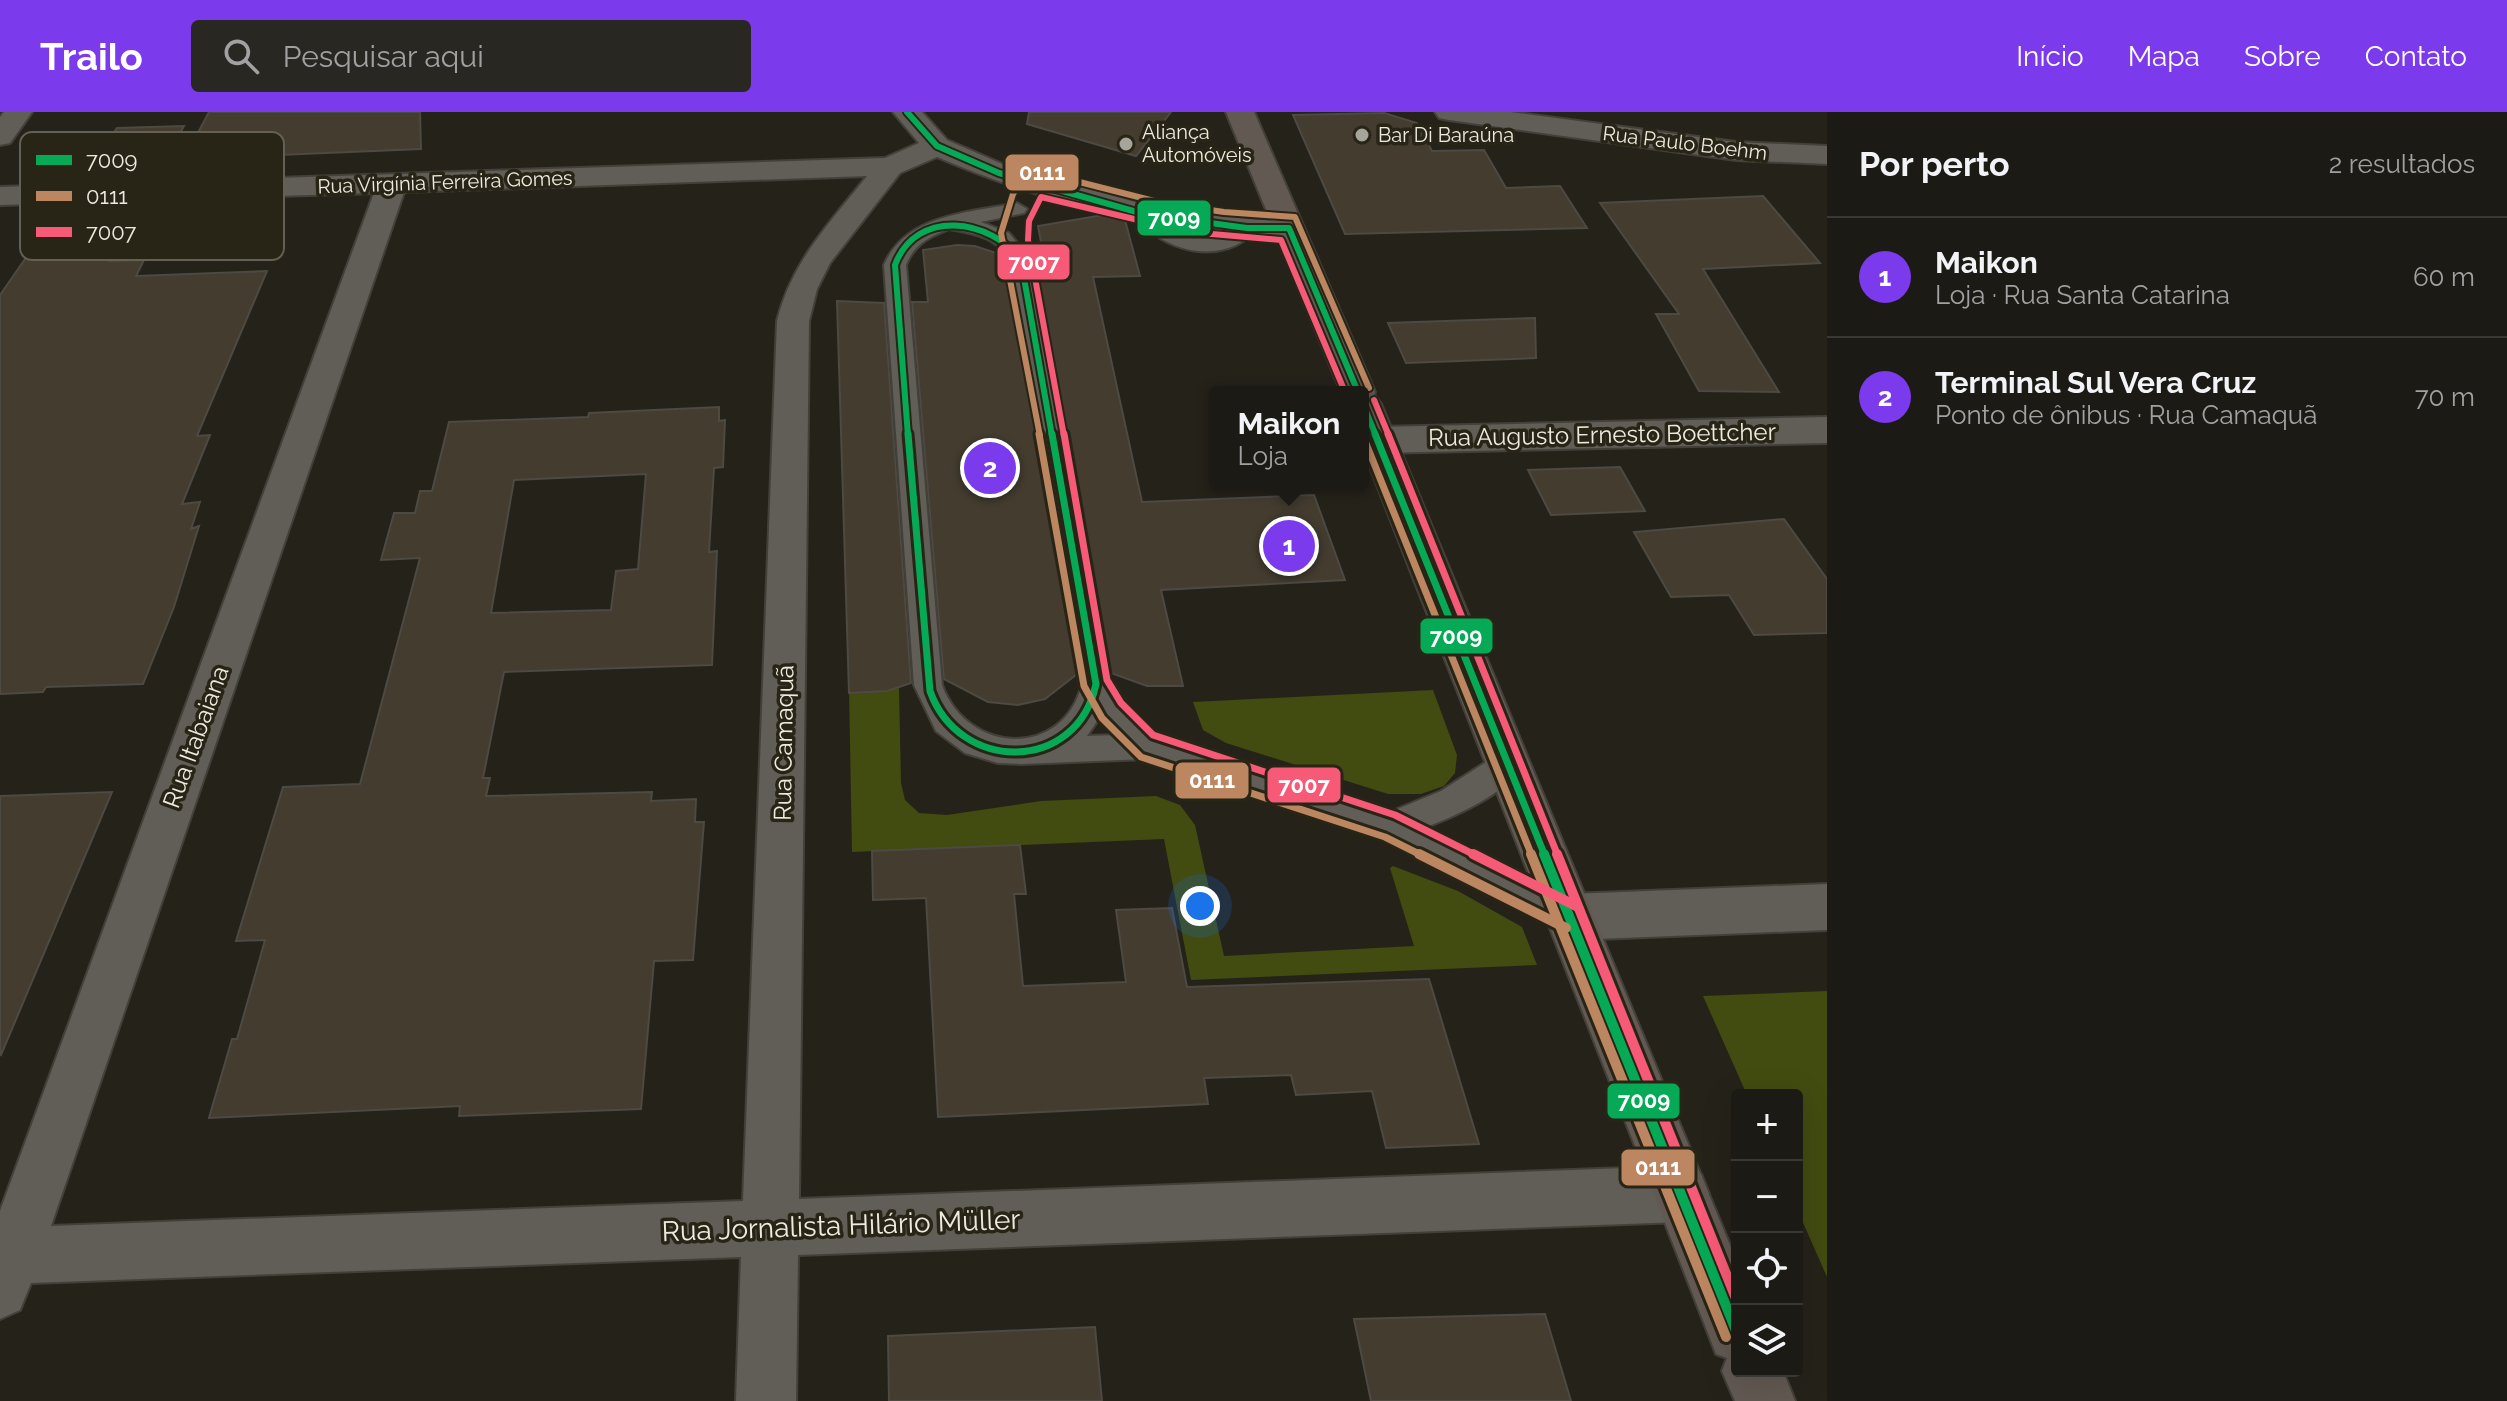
<!DOCTYPE html>
<html lang="pt">
<meta charset="utf-8">
<style>
:root{--surface:#1c1a14;--page:#292722;--text:#f1f3f6;--muted:#a0a1a0;--line:#3a3834;--accent:#7c3aed}
body{margin:0;font-family:Raleway,sans-serif;background:var(--page);color:var(--text)}
.controls{position:absolute;right:24px;bottom:24px;display:grid;overflow:hidden;border-radius:8px;box-shadow:0 8px 32px #0002}
.controls button{width:72px;height:72px;display:grid;place-items:center;padding:0;border:0;border-bottom:2px solid var(--line);background:var(--surface);color:var(--text);font:40px sans-serif}
.you{position:absolute;left:1200px;top:794px;width:28px;height:28px;margin:-20px;border:6px solid #fff;border-radius:50%;background:#1a73e8;box-shadow:0 0 0 12px #1a73e833}
.badge{display:grid;place-items:center;width:52px;height:52px;border-radius:50%;background:var(--accent);color:#fff;font-size:26px;font-weight:700}
.pin{position:absolute;translate:-50% -50%;border:4px solid #fff;box-shadow:0 2px 8px #0006}
.popup{position:absolute;left:1209px;top:274px;width:160px;height:104px;box-sizing:border-box;display:grid;place-content:center;border-radius:8px;background:var(--surface);filter:drop-shadow(0 2px 6px #0005);font-size:26px;white-space:nowrap;color:var(--muted)}
.popup b{font-size:30px;color:var(--text)}
.popup::after{content:'';position:absolute;left:50%;top:100%;margin-left:-16px;border:16px solid transparent;border-top-color:var(--surface)}
.list{margin:0;padding:0;list-style:none}
h2{display:flex;justify-content:space-between;align-items:center;height:104px;margin:0;padding:0 32px;font-size:34px}
h2 small{font-size:26px;font-weight:400;color:var(--muted)}
.list li{display:grid;grid-template-columns:52px 1fr auto;gap:24px;align-items:center;box-sizing:border-box;height:120px;padding:0 32px;border-top:2px solid var(--line)}
.list b{display:block;font-size:30px;white-space:nowrap}
.list p{margin:0;font-size:26px;white-space:nowrap;color:var(--muted)}
.list em{font-size:26px;font-style:normal;color:var(--muted)}
.icon{flex:none;width:44px;height:44px;fill:none;stroke:currentColor;stroke-width:2;stroke-linecap:round;stroke-linejoin:round}
.map{position:relative;flex:none;width:1827px;height:1289px;overflow:hidden}
header{display:flex;align-items:center;gap:48px;box-sizing:border-box;height:112px;padding:0 40px;background:var(--accent);color:#fff}
header strong{font-size:38px}
nav{display:flex;gap:44px;margin-inline-start:auto;font-size:28px}
.search{width:560px;height:72px;background:var(--page);display:flex;align-items:center;gap:20px;box-sizing:border-box;padding:0 28px;border-radius:8px;color:var(--muted);font-size:30px}
main{display:flex}
aside{flex:1;background:var(--surface)}
.map>svg:first-child{display:block}
.green{fill:#424b10}
.building{fill:#433c2f;stroke:#4d4943;stroke-width:2;fill-rule:evenodd}
.lines{fill:none;stroke-linecap:round;stroke-linejoin:round}
.service-casing{stroke:#43403a;stroke-width:4}
.minor-casing{stroke:#43403a;stroke-width:4}
.primary-casing{stroke:#43403a;stroke-width:4}
.service{fill:#605e57;fill-rule:evenodd}
.minor{fill:#605e57;fill-rule:evenodd}
.primary{fill:#635953;fill-rule:evenodd}
.bus-1-far2-casing{stroke:#292516;stroke-width:10}
.bus-1-far1-casing{stroke:#292516;stroke-width:13}
.bus-1-casing{stroke:#292516;stroke-width:16}
.bus-2-far2-casing{stroke:#292516;stroke-width:10}
.bus-2-far1-casing{stroke:#292516;stroke-width:13}
.bus-2-casing{stroke:#292516;stroke-width:16}
.bus-3-far2-casing{stroke:#292516;stroke-width:10}
.bus-3-far1-casing{stroke:#292516;stroke-width:13}
.bus-3-casing{stroke:#292516;stroke-width:16}
.bus-1-far2{stroke:#06aa56;stroke-width:6}
.bus-1-far1{stroke:#06aa56;stroke-width:7}
.bus-1{stroke:#06aa56;stroke-width:10}
.bus-2-far2{stroke:#bb8660;stroke-width:6}
.bus-2-far1{stroke:#bb8660;stroke-width:7}
.bus-2{stroke:#bb8660;stroke-width:10}
.bus-3-far2{stroke:#f75a77;stroke-width:6}
.bus-3-far1{stroke:#f75a77;stroke-width:7}
.bus-3{stroke:#f75a77;stroke-width:10}
.poi-dot{fill:#a7a49b;stroke:#292516;stroke-width:3}
.labels{text-anchor:middle;stroke-width:7;stroke-linejoin:round;paint-order:stroke}
.far-poi-label{font-size:20px;fill:#edeae0;stroke:#292516;text-anchor:start}
.far-street-label{font-size:20px;fill:#edeae0;stroke:#292516}
.street-label{font-size:24px;fill:#edeae0;stroke:#292516}
.near-street-label{font-size:28px;fill:#edeae0;stroke:#292516}
.key{fill:#292516;stroke:#646053;stroke-width:2}
.key-label{font-size:22px;fill:#edeae0}
.line-badge{stroke:#292516;stroke-width:3}
.badge-label{font-size:22px;text-anchor:middle;font-weight:bold;fill:#fff}
</style>
<header>
<strong>Trailo</strong>
<div class="search"><svg class="icon" aria-label="search" viewBox="0 0 24 24"><circle cx="10" cy="10" r="6"/><path d="M15 15l6 6"/></svg>Pesquisar aqui</div>
<nav><a>Início</a><a>Mapa</a><a>Sobre</a><a>Contato</a></nav>
</header>
<main>
<div class="map">
<svg width="1827" height="1289" viewBox="0 0 1827 1289">
<rect width="100%" height="100%" fill="#25221a"/>
<!-- green -->
<g class="green">
<polygon points="899,575 901,671 905,688 919,701 947,703 1041,689 1156,684 1180,693 1195,713 1224,844 1414,834 1390,756 1393,754 1458,779 1522,815 1537,853 1191,868 1164,727 852,740 849,577"/>
<polygon points="1433,578 1457,643 1455,661 1444,674 1421,682 1388,682 1226,631 1203,618 1193,590"/>
<polygon points="1827,879 1827,1165 1797,1097 1797,983 1747,983 1703,884"/>
</g>
<!-- building -->
<g class="building">
<polygon points="209,0 420,0 421,37 184,47"/>
<polygon points="1029,0 1171,0 1136,44 1027,12"/>
<polygon points="1384,1 1417,11 1432,39 1484,38 1506,76 1560,74 1587,116 1345,122 1293,3"/>
<polygon points="184,14 155,67 80,69 117,16"/>
<polygon points="1763,84 1820,151 1703,157 1779,280 1699,279 1656,202 1679,202 1600,91"/>
<polygon points="142,91 110,149 144,148 136,164 267,159 197,324 210,323 182,392 200,390 191,417 199,414 174,495 143,572 46,575 43,580 0,582 0,183 62,94"/>
<polygon points="1103,103 1125,108 1140,164 1093,165 1142,390 1314,383 1345,468 1161,478 1183,574 1147,574 1111,561 1036,154 1046,157 1038,114"/>
<polygon points="957,133 975,134 1002,143 1007,150 1077,562 1045,587 1018,593 988,590 944,567 912,190 928,190 923,138"/>
<polygon points="837,189 884,191 911,571 887,579 849,581"/>
<polygon points="1535,206 1536,246 1406,251 1388,211"/>
<path d="M719,295V309L725,308L723,355L714,356L709,440L717,439L712,553L504,560L483,666H490L486,684L652,680L651,689L696,687L695,710H704L693,848L654,849L641,997L459,1004L460,994L209,1006L232,927H237L265,828L236,829L283,675L360,672L420,446L381,448L394,401H415L420,379H432L449,310L588,305L589,301ZM646,362L638,457L616,459L611,498L491,501L514,368Z"/>
<polygon points="1620,355 1645,399 1551,403 1528,358"/>
<polygon points="1784,407 1827,467 1827,521 1754,523 1729,483 1671,485 1634,420"/>
<polygon points="112,680 1,943 0,942 0,684"/>
<polygon points="1020,733 1026,782 1014,782 1023,874 1126,870 1116,798 1172,796 1187,875 1429,867 1479,1032 1386,1036 1372,979 1296,983 1291,963 1204,966 1208,992 938,1005 926,786 873,788 872,739"/>
<polygon points="1545,1202 1571,1289 1371,1289 1354,1207"/>
<polygon points="1095,1215 1102,1289 889,1289 888,1224"/>
</g>
<g class="lines">
<!-- service casing -->
<g class="service-casing">
<g id="service">
<path d="M1017,91L1027,97L1024,101L981,110L1009,121L1032,149L1110,570L1121,589L1157,624L1390,700L1441,679L1497,643L1508,639L1519,643L1523,652C1509,681 1453,705 1424,716L1583,794L1587,805L1583,816L1571,821L1559,816L1381,725L1147,647L1021,652L998,651L965,641L936,619L914,573L884,153C906,102 969,101 1017,91ZM949,117C975,122 996,124 1010,149L1082,572C1063,648 967,642 942,573L906,153C914,132 929,125 949,117ZM1100,605L1101,607L1116,623L1087,624Z"/>
<path d="M1144,96C1155,99 1159,109 1169,115C1203,140 1217,117 1247,110L1257,116C1225,157 1159,139 1134,102Z"/>
</g>
</g>
<!-- minor casing -->
<g class="minor-casing">
<g id="minor">
<polygon points="4,0 32,0 10,31 0,33 0,5"/>
<path d="M893,0H922L947,28L1009,55L1146,93L1247,107L1300,110L1304,116L1300,122C1270,130 1238,124 1208,120C1115,107 1023,82 937,45L900,61L830,151L817,177L809,209L799,1087L1681,1054L1701,1062L1709,1082L1701,1102L1681,1110L798,1143L796,1289H736L741,1145L31,1171L20,1198L0,1207V1099L374,81L0,93V75L885,46L919,31ZM867,64C829,112 792,149 777,209L743,1089L51,1114L404,80Z"/>
<polygon points="1435,0 1510,0 1736,30 1827,34 1827,52 1736,48 1449,8 1439,6"/>
<polygon points="1827,305 1827,331 1378,341 1365,337 1365,319 1378,315"/>
<polygon points="1827,772 1827,818 1571,828 1554,821 1547,805 1554,789 1571,782"/>
</g>
</g>
<!-- primary casing -->
<g class="primary-casing">
<polygon id="primary" points="1226,0 1254,0 1375,280 1374,283 1381,292 1737,1150 1737,1259 1783,1259 1795,1289 1735,1289 1722,1259 1727,1246 1716,1242 1708,1221 1363,337 1363,280 1341,280"/>
</g>
<!-- service -->
<use href="#service" class="service"/>
<!-- minor -->
<use href="#minor" class="minor"/>
<!-- primary -->
<use href="#primary" class="primary"/>
<!-- bus-1-far2 casing -->
<g class="bus-1-far2-casing">
<g id="bus-1-far2">
<polyline points="907,0 937,34 999,61 1144,102 1247,116 1289,116 1358,280"/>
<polyline points="1363,292 1376,324"/>
<path d="M908,324L895,153C916,96 991,106 1021,149L1052,324"/>
</g>
</g>
<!-- bus-1-far1 casing -->
<g class="bus-1-far1-casing">
<g id="bus-1-far1">
<path d="M908,322L930,579C959,661 1077,662 1096,572L1052,322"/>
<polyline points="1375,322 1545,744"/>
</g>
</g>
<!-- bus-1 casing -->
<g class="bus-1-casing">
<polyline id="bus-1" points="1544,742 1737,1221"/>
</g>
<!-- bus-2-far2 casing -->
<g class="bus-2-far2-casing">
<polyline id="bus-2-far2" points="1040,324 1001,121 1013,82 1024,66 1036,59 1162,91 1224,100 1295,105 1369,276"/>
</g>
<!-- bus-2-far1 casing -->
<g class="bus-2-far1-casing">
<g id="bus-2-far1">
<polyline points="1039,322 1084,574 1102,606 1141,645 1385,725 1423,744"/>
<polyline points="1363,324 1532,744"/>
</g>
</g>
<!-- bus-2 casing -->
<g class="bus-2-casing">
<g id="bus-2">
<polyline points="1419,742 1566,816"/>
<polyline points="1531,742 1726,1225"/>
</g>
</g>
<!-- bus-3-far2 casing -->
<g class="bus-3-far2-casing">
<g id="bus-3-far2">
<polyline points="1374,288 1389,324"/>
<polyline points="1064,324 1028,128 1029,109 1041,85 1189,120 1281,128 1345,280"/>
</g>
</g>
<!-- bus-3-far1 casing -->
<g class="bus-3-far1-casing">
<g id="bus-3-far1">
<polyline points="1064,322 1107,568 1121,591 1153,623 1395,703 1477,744"/>
<polyline points="1388,322 1558,744"/>
</g>
</g>
<!-- bus-3 casing -->
<g class="bus-3-casing">
<g id="bus-3">
<polyline points="1473,742 1576,794"/>
<polyline points="1557,742 1737,1189"/>
</g>
</g>
<!-- bus-1-far2 -->
<use href="#bus-1-far2" class="bus-1-far2"/>
<!-- bus-1-far1 -->
<use href="#bus-1-far1" class="bus-1-far1"/>
<!-- bus-1 -->
<use href="#bus-1" class="bus-1"/>
<!-- bus-2-far2 -->
<use href="#bus-2-far2" class="bus-2-far2"/>
<!-- bus-2-far1 -->
<use href="#bus-2-far1" class="bus-2-far1"/>
<!-- bus-2 -->
<use href="#bus-2" class="bus-2"/>
<!-- bus-3-far2 -->
<use href="#bus-3-far2" class="bus-3-far2"/>
<!-- bus-3-far1 -->
<use href="#bus-3-far1" class="bus-3-far1"/>
<!-- bus-3 -->
<use href="#bus-3" class="bus-3"/>
</g>
<!-- markers -->
<g class="poi-dot">
<circle cx="1362" cy="23" r="8"/>
<circle cx="1126" cy="32" r="8"/>
</g>
<g class="labels">
<!-- far-poi labels -->
<g class="far-poi-label">
<text x="1142" y="27">Aliança<tspan x="1142" dy="23">Automóveis</tspan></text>
<text x="1378" y="30">Bar Di Baraúna</text>
</g>
<!-- far-street labels -->
<g class="far-street-label">
<text transform="translate(1685 31) rotate(7)" y="7">Rua Paulo Boehm</text>
<text transform="translate(445 70) rotate(-2)" y="7">Rua Virgínia Ferreira Gomes</text>
</g>
<!-- street labels -->
<g class="street-label">
<text transform="translate(1602 323) rotate(-1)" y="8">Rua Augusto Ernesto Boettcher</text>
<text transform="translate(196 625) rotate(-70)" y="8">Rua Itabaiana</text>
<text transform="translate(784 631) rotate(-89)" y="8">Rua Camaquã</text>
</g>
<!-- near-street labels -->
<g class="near-street-label">
<text transform="translate(841 1113) rotate(-2)" y="10">Rua Jornalista Hilário Müller</text>
</g>
</g>
<!-- legend -->
<rect x="20" y="20" width="264" height="128" rx="12" class="key"/>
<rect x="36" y="43" width="36" height="10" fill="#06aa56"/>
<rect x="36" y="79" width="36" height="10" fill="#bb8660"/>
<rect x="36" y="115" width="36" height="10" fill="#f75a77"/>
<g class="key-label">
<text x="86" y="56">7009</text>
<text x="86" y="92">0111</text>
<text x="86" y="128">7007</text>
</g>
<g class="line-badge">
<rect x="1004" y="41" width="76" height="39" rx="8" fill="#bb8660"/>
<rect x="1136" y="87" width="76" height="38" rx="8" fill="#06aa56"/>
<rect x="996" y="131" width="75" height="38" rx="8" fill="#f75a77"/>
<rect x="1419" y="505" width="75" height="38" rx="8" fill="#06aa56"/>
<rect x="1174" y="649" width="76" height="39" rx="8" fill="#bb8660"/>
<rect x="1266" y="654" width="76" height="38" rx="8" fill="#f75a77"/>
<rect x="1606" y="970" width="75" height="38" rx="8" fill="#06aa56"/>
<rect x="1620" y="1036" width="76" height="39" rx="8" fill="#bb8660"/>
</g>
<g class="badge-label">
<text x="1042" y="68">0111</text>
<text x="1174" y="114">7009</text>
<text x="1034" y="158">7007</text>
<text x="1456" y="532">7009</text>
<text x="1212" y="676">0111</text>
<text x="1304" y="681">7007</text>
<text x="1644" y="996">7009</text>
<text x="1658" y="1063">0111</text>
</g>
</svg>
<div class="controls">
<button>+</button>
<button>−</button>
<button><svg class="icon" aria-label="locate" viewBox="0 0 24 24"><circle cx="12" cy="12" r="6"/><path d="M12 2v4M12 18v4M2 12h4M18 12h4"/></svg></button>
<button><svg class="icon" aria-label="layers" viewBox="0 0 24 24"><path d="M12 4l9 5-9 5-9-5zM3 14l9 5 9-5"/></svg></button>
</div>
<div class="you"></div>
<div class="pin badge" style="left:1289px;top:434px">1</div>
<div class="popup"><b>Maikon</b>Loja</div>
<div class="pin badge" style="left:990px;top:356px">2</div>
</div>
<aside>
<h2>Por perto<small>2 resultados</small></h2>
<ul class="list">
<li><span class="badge">1</span><div><b>Maikon</b><p>Loja · Rua Santa Catarina</p></div><em>60 m</em></li>
<li><span class="badge">2</span><div><b>Terminal Sul Vera Cruz</b><p>Ponto de ônibus · Rua Camaquã</p></div><em>70 m</em></li>
</ul>
</aside>
</main>
